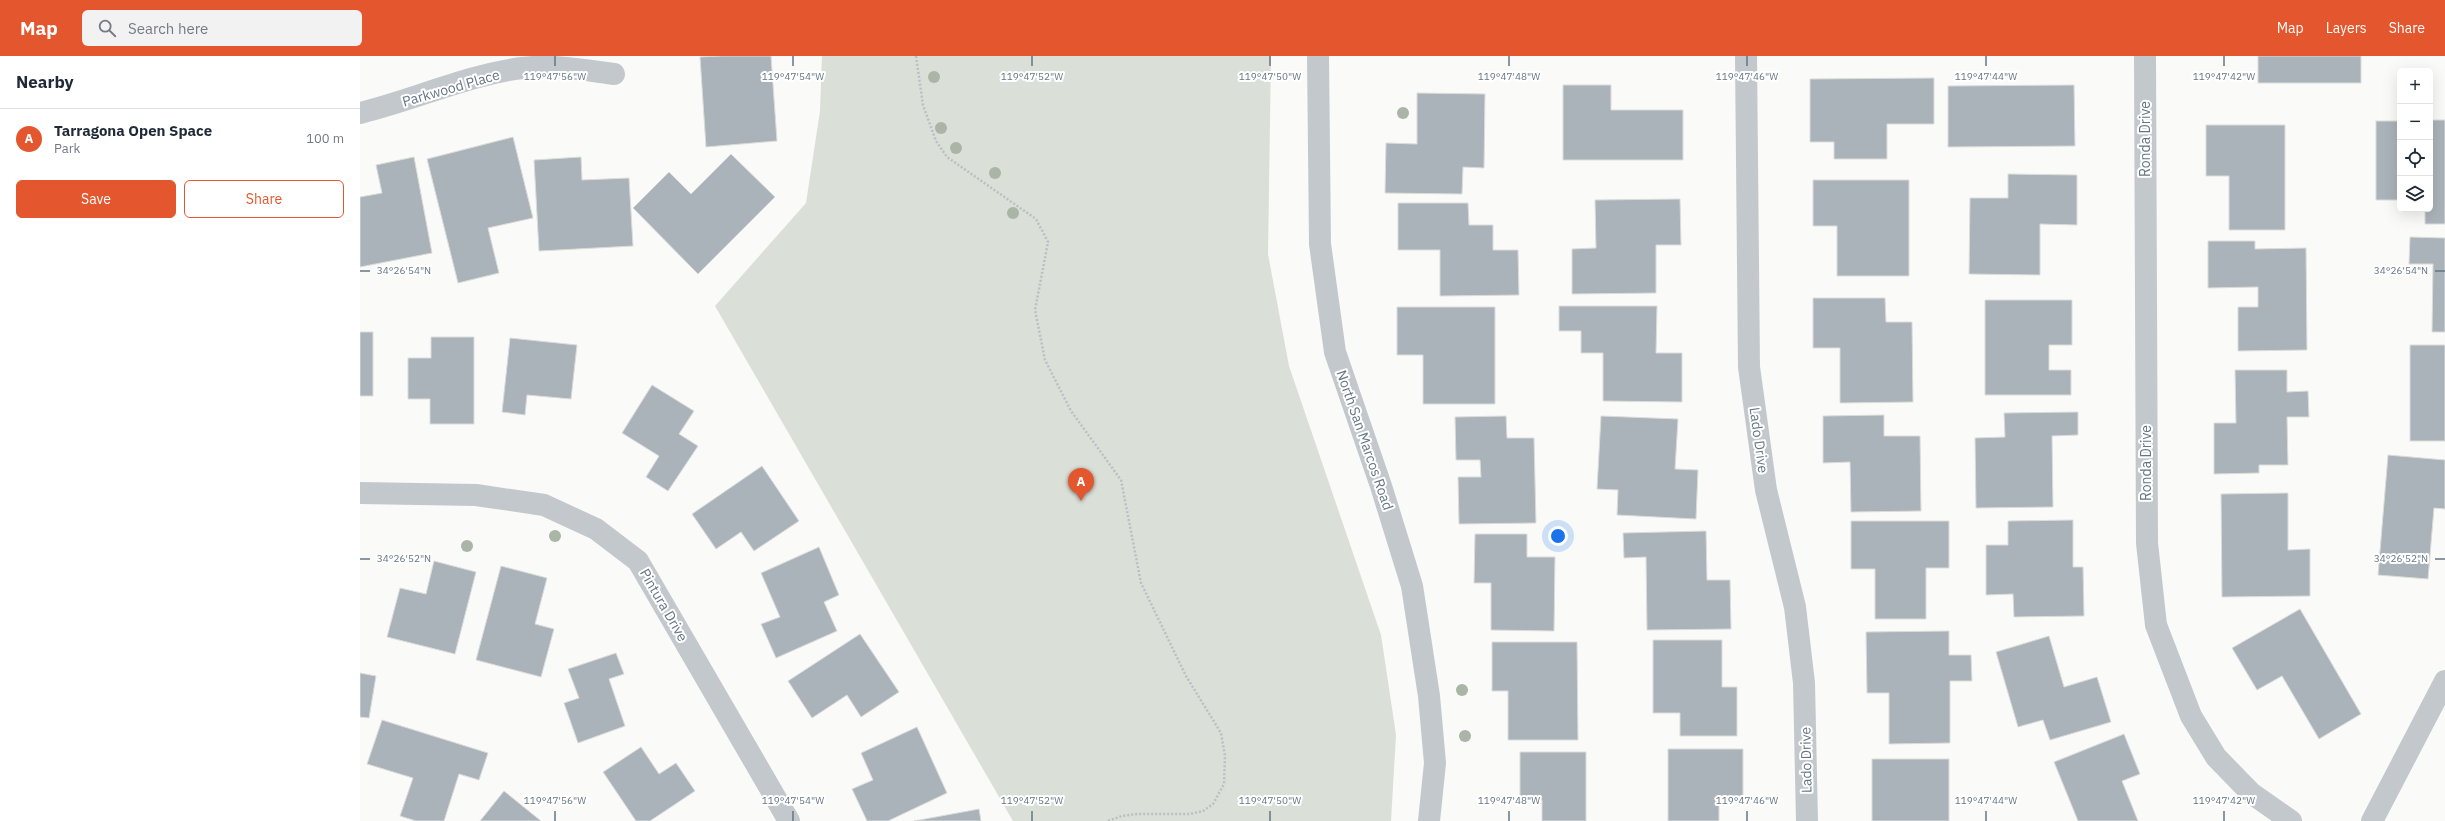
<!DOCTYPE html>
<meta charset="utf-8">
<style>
:root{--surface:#fff;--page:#f2f2f3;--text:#1f2937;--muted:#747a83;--line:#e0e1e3;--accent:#e4572e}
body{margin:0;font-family:"IBM Plex Sans",sans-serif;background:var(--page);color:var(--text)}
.controls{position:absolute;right:12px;top:12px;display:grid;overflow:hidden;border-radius:6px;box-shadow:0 4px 16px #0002}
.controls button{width:36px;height:36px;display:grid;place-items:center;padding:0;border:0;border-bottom:1px solid var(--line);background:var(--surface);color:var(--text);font:20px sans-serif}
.you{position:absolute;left:1198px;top:480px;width:14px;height:14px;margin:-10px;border:3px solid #fff;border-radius:50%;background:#1a73e8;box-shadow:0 0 0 6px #1a73e833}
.badge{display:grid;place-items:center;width:26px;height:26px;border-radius:50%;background:var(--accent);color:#fff;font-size:13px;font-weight:700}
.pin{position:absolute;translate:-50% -33px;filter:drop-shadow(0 1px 2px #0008)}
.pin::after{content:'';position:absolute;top:21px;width:14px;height:12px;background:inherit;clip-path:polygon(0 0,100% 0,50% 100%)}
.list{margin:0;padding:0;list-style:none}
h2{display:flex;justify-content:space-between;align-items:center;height:52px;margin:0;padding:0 16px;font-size:17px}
h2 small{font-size:13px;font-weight:400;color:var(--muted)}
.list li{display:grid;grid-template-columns:26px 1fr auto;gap:12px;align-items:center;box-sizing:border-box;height:60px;padding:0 16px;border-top:1px solid var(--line)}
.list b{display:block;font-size:15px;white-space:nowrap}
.list p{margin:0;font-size:13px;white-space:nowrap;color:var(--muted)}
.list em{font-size:13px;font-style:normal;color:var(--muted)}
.actions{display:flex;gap:8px;padding:12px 16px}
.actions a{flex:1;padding:9px 0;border:1px solid var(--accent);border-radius:6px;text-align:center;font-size:14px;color:var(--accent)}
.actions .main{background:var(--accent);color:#fff}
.icon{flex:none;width:22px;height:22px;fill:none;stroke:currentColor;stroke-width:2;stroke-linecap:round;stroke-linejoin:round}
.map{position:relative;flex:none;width:2085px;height:765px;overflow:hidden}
header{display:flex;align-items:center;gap:24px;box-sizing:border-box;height:56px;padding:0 20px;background:var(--accent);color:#fff}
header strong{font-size:19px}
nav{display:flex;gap:22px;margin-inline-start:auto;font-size:14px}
.search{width:280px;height:36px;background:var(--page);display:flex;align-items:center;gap:10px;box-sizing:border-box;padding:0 14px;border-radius:6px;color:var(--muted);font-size:15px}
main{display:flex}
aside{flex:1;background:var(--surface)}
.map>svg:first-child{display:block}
.green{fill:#dadfd7}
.building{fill:#aab3b9;stroke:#dcdcda}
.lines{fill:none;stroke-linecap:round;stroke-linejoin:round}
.path{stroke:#bbbfc2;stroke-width:2.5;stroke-dasharray:2 2;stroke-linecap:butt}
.minor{stroke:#c3c8cc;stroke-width:22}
.tree{fill:#aab4a7}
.ticks{fill:none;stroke:#657683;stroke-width:1.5}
.labels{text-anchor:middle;stroke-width:4;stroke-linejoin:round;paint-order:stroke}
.street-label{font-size:14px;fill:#657683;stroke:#fff}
.ticks-label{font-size:10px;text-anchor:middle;fill:#657683;stroke:#fff;stroke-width:4;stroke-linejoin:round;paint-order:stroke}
</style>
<header>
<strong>Map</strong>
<div class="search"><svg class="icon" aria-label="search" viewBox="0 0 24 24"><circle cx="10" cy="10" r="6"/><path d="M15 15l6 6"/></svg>Search here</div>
<nav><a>Map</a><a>Layers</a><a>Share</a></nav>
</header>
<main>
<aside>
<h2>Nearby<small></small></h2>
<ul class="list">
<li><span class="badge">A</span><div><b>Tarragona Open Space</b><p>Park</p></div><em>100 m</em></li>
</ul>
<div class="actions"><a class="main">Save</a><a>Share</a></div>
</aside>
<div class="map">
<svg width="2085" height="765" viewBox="0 0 2085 765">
<rect width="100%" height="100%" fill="#fafaf8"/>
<!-- green -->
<polygon class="green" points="462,0 911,0 908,198 929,310 1021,579 1036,679 1031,765 653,765 355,250 446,147 460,55"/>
<!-- building -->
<g class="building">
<polygon points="362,0 411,0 417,85 346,91 340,1"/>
<rect x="1898" y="0" width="103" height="27"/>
<polygon points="1574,22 1574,68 1527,68 1527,103 1474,103 1474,86 1450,86 1450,23"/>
<polygon points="1203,29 1251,29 1251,54 1323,54 1323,104 1203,104"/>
<polygon points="1714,29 1715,90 1588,91 1588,30"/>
<polygon points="1057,37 1125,38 1124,112 1103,111 1102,138 1025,137 1026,87 1057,88"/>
<polygon points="2070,64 2085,64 2085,168 2065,168 2065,153 2070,153"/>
<rect x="2016" y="65" width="24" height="79"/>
<polygon points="1846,69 1925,69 1925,174 1869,174 1869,120 1846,120"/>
<polygon points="153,81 173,162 128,172 139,217 98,227 67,103"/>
<polygon points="371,98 415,141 338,218 273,152 309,116 331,138"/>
<polygon points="54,101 72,197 0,211 0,141 22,137 16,109"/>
<polygon points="221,101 222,124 269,122 273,190 179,195 174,104"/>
<polygon points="1648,118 1717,119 1717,169 1680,168 1680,219 1609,218 1610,142 1648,142"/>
<polygon points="1453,124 1549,124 1549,220 1477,220 1477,170 1453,170"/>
<polygon points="1320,143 1321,189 1296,189 1296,237 1212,238 1212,193 1236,192 1235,144"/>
<polygon points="1038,147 1108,147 1109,169 1133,169 1133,194 1158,194 1159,239 1080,240 1080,194 1038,194"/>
<polygon points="2050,181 2085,182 2085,276 2072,276 2073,208 2049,208"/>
<polygon points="1848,185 1895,185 1895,193 1946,192 1947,294 1878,295 1878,251 1898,251 1898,231 1848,232"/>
<polygon points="1453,242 1525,242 1526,266 1552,266 1553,346 1480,347 1480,292 1453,292"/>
<polygon points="1625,244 1712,244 1712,289 1689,289 1689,314 1711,314 1711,339 1625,339"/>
<polygon points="1199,250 1297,250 1296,297 1322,297 1322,346 1243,345 1243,297 1221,297 1221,275 1199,275"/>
<polygon points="1037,251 1135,251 1135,348 1063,348 1063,299 1037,299"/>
<rect x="0" y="276" width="13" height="64"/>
<polygon points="71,281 114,281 114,368 70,368 70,343 48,343 48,302 71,302"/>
<polygon points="150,282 217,289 211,343 167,339 165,359 142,356"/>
<rect x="2050" y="289" width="35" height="96"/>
<polygon points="1875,314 1927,314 1927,336 1948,335 1949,361 1927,361 1928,409 1899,409 1899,417 1854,418 1854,367 1876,367"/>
<polygon points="292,329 334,355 319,378 338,390 308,435 286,421 299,400 262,377"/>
<polygon points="1718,356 1718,379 1692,380 1693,451 1616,452 1615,382 1645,381 1644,357"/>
<polygon points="1524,359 1524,380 1560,380 1561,455 1491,456 1490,406 1463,407 1463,360"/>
<polygon points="1146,360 1147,382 1174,382 1176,467 1099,468 1098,421 1121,421 1120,404 1096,404 1095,361"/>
<polygon points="1241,360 1318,363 1315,413 1338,414 1336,463 1257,459 1258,434 1237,433"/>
<polygon points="2028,399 2085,404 2085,453 2074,452 2068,523 2018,519"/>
<polygon points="402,410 439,465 394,495 381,476 356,493 332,458"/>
<polygon points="1928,437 1928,494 1950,493 1950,540 1862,541 1861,438"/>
<polygon points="1713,464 1713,511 1723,511 1724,560 1654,561 1653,538 1626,539 1626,489 1648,489 1648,465"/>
<polygon points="1491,465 1589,465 1589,512 1566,512 1566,563 1515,563 1515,513 1491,513"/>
<polygon points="1346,475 1347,524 1370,524 1371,573 1287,574 1286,501 1264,502 1263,477"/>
<polygon points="1115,478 1167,478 1167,501 1195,501 1194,575 1131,574 1131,527 1114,527"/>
<polygon points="459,491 479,539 464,546 477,575 416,602 401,568 420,561 401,517"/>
<polygon points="74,505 116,516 95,598 27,581 40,532 66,538"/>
<polygon points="141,510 187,522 175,568 194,573 181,621 116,604"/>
<polygon points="1940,553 2001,658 1959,683 1922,620 1897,634 1872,592"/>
<polygon points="1589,575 1589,599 1611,599 1612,625 1590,625 1590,687 1529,688 1529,637 1507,637 1506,576"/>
<polygon points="500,578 539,636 501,661 487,639 452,662 428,625"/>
<polygon points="1689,580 1704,631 1737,621 1751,666 1690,684 1683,664 1658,671 1636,596"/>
<polygon points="1293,584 1362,584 1362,631 1377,631 1377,680 1320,680 1320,657 1293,657"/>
<polygon points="1132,586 1217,586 1218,684 1148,684 1148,635 1132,635"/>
<polygon points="256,597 264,618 249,623 265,670 218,687 204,647 219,642 208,613"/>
<polygon points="0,617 16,620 9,662 0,661"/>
<polygon points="22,664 128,697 119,724 99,718 84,765 56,765 40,760 53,722 7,708"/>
<polygon points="557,671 587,737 528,765 507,765 492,733 513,724 501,697"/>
<polygon points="1764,678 1780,718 1762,725 1778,765 1718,765 1694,706"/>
<polygon points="281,691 299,718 316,707 335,735 290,765 276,765 243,716"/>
<polygon points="1308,693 1383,693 1383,740 1359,740 1359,765 1308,765"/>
<polygon points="1160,696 1226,696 1226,765 1182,765 1182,744 1160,744"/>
<rect x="1512" y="703" width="77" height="62"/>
<polygon points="144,735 181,765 120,765"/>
<polygon points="619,753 621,765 554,765"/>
</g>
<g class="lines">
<!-- path -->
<polyline class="path" points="556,0 563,49 576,85 587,101 676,163 688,186 675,254 685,304 711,355 761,424 781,527 826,620 861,677 865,700 864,728 853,748 843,755 830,758 778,758 762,760 748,765"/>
<!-- minor -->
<g class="minor">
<polyline points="958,0 960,188 975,296 1021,430 1052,530 1069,640 1075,707 1069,765"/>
<polyline points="1386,0 1389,311 1406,434 1435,551 1444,627 1447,765"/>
<polyline points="1785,0 1787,487 1796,569 1831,660 1856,701 1891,737 1931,765"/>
<path d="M0,57C54,44 107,19 162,12C192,8 224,14 254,18"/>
<polyline points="0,437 116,439 184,449 236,473 278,505 429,765"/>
<polyline points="2012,765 2085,625"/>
</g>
</g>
<!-- trees -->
<g class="tree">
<circle cx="574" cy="21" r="6"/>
<circle cx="1043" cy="57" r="6"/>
<circle cx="581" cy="72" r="6"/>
<circle cx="596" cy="92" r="6"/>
<circle cx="635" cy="117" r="6"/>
<circle cx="653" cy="157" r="6"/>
<circle cx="195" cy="480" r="6"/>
<circle cx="107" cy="490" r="6"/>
<circle cx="1102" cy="634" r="6"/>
<circle cx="1105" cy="680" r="6"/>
</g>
<!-- ticks -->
<path class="ticks" d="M195,0V10M433,0V10M672,0V10M910,0V10M1149,0V10M1387,0V10M1626,0V10M1864,0V10M0,215H10M2075,215H2085M0,503H10M2075,503H2085M195,755V765M433,755V765M672,755V765M910,755V765M1149,755V765M1387,755V765M1626,755V765M1864,755V765"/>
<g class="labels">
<!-- street labels -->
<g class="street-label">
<text transform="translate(91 32) rotate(-16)" y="5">Parkwood Place</text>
<text transform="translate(1785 83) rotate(-90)" y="5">Ronda Drive</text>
<text transform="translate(1005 384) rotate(71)" y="5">North San Marcos Road</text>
<text transform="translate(1399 384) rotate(82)" y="5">Lado Drive</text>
<text transform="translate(1786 407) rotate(-90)" y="5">Ronda Drive</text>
<text transform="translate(304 549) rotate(60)" y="5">Pintura Drive</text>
<text transform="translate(1446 704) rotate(-91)" y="5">Lado Drive</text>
</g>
</g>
<g class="ticks-label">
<text x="195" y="24">119°47'56"W</text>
<text x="433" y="24">119°47'54"W</text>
<text x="672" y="24">119°47'52"W</text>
<text x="910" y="24">119°47'50"W</text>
<text x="1149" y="24">119°47'48"W</text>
<text x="1387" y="24">119°47'46"W</text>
<text x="1626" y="24">119°47'44"W</text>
<text x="1864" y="24">119°47'42"W</text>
<text x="44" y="218">34°26'54"N</text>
<text x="2041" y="218">34°26'54"N</text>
<text x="44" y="506">34°26'52"N</text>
<text x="2041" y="506">34°26'52"N</text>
<text x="195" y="748">119°47'56"W</text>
<text x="433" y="748">119°47'54"W</text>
<text x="672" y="748">119°47'52"W</text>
<text x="910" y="748">119°47'50"W</text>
<text x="1149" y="748">119°47'48"W</text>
<text x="1387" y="748">119°47'46"W</text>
<text x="1626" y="748">119°47'44"W</text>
<text x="1864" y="748">119°47'42"W</text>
</g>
</svg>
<div class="controls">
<button>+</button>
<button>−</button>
<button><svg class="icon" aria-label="locate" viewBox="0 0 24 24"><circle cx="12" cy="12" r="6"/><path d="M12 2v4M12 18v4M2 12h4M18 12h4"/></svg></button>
<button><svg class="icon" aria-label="layers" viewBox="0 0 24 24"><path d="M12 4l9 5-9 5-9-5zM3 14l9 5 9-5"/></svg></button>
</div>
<div class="you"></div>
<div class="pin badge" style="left:721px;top:445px">A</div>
</div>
</main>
